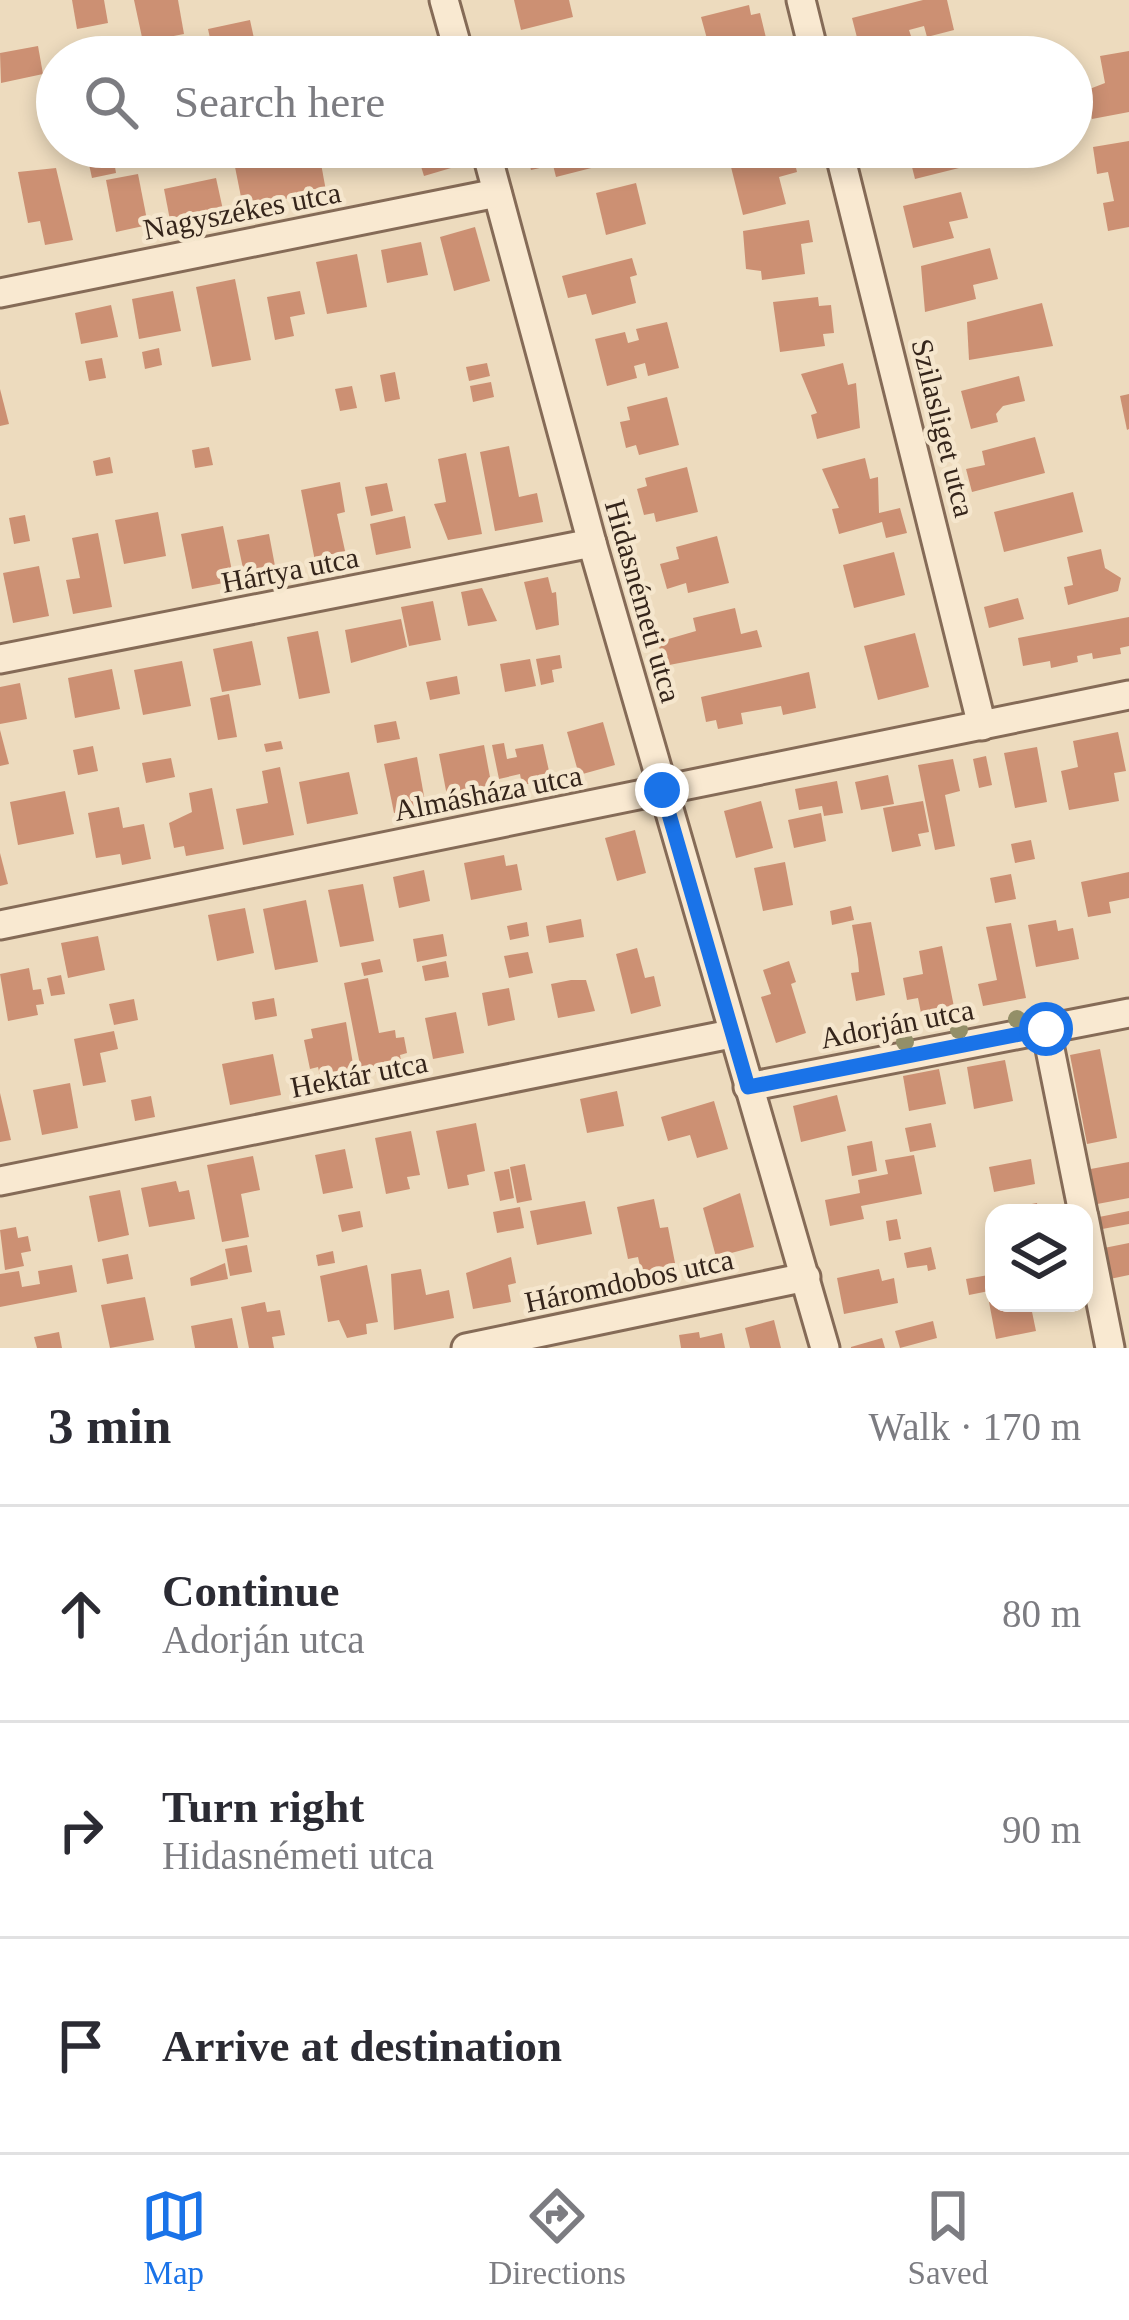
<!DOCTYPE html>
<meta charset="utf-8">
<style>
:root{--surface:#fff;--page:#f2f2f3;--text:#2b2b33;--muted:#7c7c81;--line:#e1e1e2;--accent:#1a73e8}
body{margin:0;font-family:Georgia,serif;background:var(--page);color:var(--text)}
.controls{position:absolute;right:36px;bottom:36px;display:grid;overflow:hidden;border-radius:24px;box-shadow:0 6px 18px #0003}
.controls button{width:108px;height:108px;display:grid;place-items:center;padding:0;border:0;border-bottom:3px solid var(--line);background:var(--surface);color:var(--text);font:60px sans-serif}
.stop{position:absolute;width:36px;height:36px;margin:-27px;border:9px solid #1a73e8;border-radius:50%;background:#fff}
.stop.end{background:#1a73e8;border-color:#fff;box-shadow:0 3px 12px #0008}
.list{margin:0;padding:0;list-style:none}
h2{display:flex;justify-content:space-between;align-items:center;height:156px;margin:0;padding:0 48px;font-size:51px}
h2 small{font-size:39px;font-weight:400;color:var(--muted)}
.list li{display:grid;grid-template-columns:78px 1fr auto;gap:36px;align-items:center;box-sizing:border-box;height:216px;padding:0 48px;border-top:3px solid var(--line)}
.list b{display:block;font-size:45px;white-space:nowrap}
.list p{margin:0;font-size:39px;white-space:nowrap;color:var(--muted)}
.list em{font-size:39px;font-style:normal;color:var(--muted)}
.icon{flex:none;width:66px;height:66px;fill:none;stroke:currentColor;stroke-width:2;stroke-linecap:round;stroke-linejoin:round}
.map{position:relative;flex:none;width:1129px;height:1348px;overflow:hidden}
.search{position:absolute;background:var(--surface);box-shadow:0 6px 18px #0003;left:36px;right:36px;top:36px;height:132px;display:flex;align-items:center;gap:30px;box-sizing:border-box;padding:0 42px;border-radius:66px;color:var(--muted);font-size:45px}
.sheet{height:804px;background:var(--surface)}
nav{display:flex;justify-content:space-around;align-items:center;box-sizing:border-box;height:168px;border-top:3px solid var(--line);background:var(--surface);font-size:33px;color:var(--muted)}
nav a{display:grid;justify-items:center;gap:6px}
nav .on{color:var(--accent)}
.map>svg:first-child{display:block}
.building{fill:#cc9073}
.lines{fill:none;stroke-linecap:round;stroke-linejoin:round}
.minor-casing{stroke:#856b57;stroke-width:33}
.minor{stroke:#f9e9d1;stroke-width:27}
.tree{fill:#938f68}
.route{stroke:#1a73e8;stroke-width:15}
.labels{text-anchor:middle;stroke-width:9;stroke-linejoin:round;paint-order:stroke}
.street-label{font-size:30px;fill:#35251b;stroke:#f5e6cd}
</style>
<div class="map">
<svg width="1129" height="1348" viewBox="0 0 1129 1348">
<rect width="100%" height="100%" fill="#eddbbe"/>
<!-- building -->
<g class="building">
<polygon points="72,0 104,0 108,23 77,29"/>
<polygon points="134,0 178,0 184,34 143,42"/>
<polygon points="514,0 569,0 573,17 521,30"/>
<polygon points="923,0 947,0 954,30 927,37 924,26 909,30 914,45 887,57 862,57 852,18"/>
<polygon points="749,5 751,15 760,13 767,42 759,44 761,54 712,57 701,17"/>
<polygon points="250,20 258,57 214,57 208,29"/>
<polygon points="111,40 114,57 100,57 97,43"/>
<polygon points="38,46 43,74 1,83 0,53"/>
<polygon points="1129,51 1129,112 1092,119 1087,90 1105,83 1100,56"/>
<polygon points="1129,141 1129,227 1108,231 1103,203 1114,201 1108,172 1097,174 1093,147"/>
<polygon points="318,147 326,191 243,207 234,162"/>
<polygon points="415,147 445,147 451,168 424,176"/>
<polygon points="525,147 603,147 607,164 556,177 553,165 531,170"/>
<polygon points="775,147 791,147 797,172 779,177 786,204 743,215 729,159"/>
<polygon points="907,147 962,147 967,166 915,179"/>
<polygon points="113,155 116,173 92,178 88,160"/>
<polygon points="56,168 73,240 45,245 40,221 28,223 18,172"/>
<polygon points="138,174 148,225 116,232 106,180"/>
<polygon points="216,178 223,210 170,220 164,189"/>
<polygon points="636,183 646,224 606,235 596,193"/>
<polygon points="961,192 968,218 949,222 954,238 913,248 903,206"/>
<polygon points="809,220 813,242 801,244 805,274 762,280 761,271 746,269 743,231"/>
<polygon points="475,227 490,281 454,291 440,237"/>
<polygon points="421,242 428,275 387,283 381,250"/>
<polygon points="990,248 998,279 973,285 976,299 925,312 921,266"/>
<polygon points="357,254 367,307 327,314 316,262"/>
<polygon points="632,258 637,275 630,277 636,303 592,315 586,294 568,298 562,276"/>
<polygon points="235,279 251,360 212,367 196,287"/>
<polygon points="173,291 181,331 139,339 132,299"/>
<polygon points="300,291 305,314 290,317 294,336 275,340 267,297"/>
<polygon points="818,297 819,306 831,305 834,333 823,334 825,346 780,352 773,302"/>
<polygon points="1042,303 1053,346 969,360 967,322"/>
<polygon points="111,305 118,337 81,344 75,313"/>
<polygon points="667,322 679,368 648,376 645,363 634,366 637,378 607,386 595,339 625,332 628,343 639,340 636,329"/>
<polygon points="159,348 162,365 145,369 142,352"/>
<polygon points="102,358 106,378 89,381 85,361"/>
<polygon points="487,363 490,376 469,381 466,367"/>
<polygon points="843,363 848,385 856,383 860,428 817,439 811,415 817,413 801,374"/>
<polygon points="395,372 400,399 385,402 380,375"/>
<polygon points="1019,376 1025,401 1003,406 996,414 998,422 971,429 961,391"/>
<polygon points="491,382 494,397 473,402 470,386"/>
<polygon points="352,386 357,408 340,411 335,389"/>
<polygon points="0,389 9,424 0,426"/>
<polygon points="1129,394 1129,429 1127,430 1120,396"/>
<polygon points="667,397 679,445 639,455 636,445 626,448 620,422 630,420 627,407"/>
<polygon points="1035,437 1045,473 972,492 966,469 985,465 982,451"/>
<polygon points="509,446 519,497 537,493 543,522 495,531 480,452"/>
<polygon points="209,447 213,465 195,468 192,450"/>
<polygon points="466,453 482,534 448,540 434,504 446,502 438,459"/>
<polygon points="110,457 113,473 96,476 93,461"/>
<polygon points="865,458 870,479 878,477 879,513 900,508 907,533 886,538 882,522 839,534 832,509 839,508 822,469"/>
<polygon points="687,467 698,512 656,522 654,513 644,515 637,489 647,486 645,478"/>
<polygon points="340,482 345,512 337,514 347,560 316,566 301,490"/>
<polygon points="387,483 393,511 371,516 365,487"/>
<polygon points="1073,492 1083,532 1004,552 994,512"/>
<polygon points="158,512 166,556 124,564 115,520"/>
<polygon points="25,515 30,541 14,544 9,518"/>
<polygon points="405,516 411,548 376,555 370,524"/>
<polygon points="223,526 234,581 192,589 181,534"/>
<polygon points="98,533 112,607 73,614 66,580 80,578 72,538"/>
<polygon points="269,534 275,566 244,573 237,540"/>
<polygon points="717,536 729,583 688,593 686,583 667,589 660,564 679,559 676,547"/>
<polygon points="1101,549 1105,568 1121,578 1118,591 1068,605 1064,587 1073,585 1067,557"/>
<polygon points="894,552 905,595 854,608 843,565"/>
<polygon points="39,566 49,616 13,623 3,573"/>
<polygon points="548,577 552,593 556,592 559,625 536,630 524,582"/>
<polygon points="482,588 497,621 468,626 461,592"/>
<polygon points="1018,598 1024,619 989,628 984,607"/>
<polygon points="433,601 441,640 409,646 401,607"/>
<polygon points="735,608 741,634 757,630 762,647 664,666 658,642 696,631 693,618"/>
<polygon points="1129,617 1129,646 1120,648 1121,654 1093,659 1092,653 1077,656 1078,662 1051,668 1050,661 1023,666 1018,638"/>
<polygon points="401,619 407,647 351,663 345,630"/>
<polygon points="318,631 330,693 299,699 287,637"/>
<polygon points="915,633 929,687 878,700 864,646"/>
<polygon points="252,641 261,685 222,692 213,649"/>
<polygon points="560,655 562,668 552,670 554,682 541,685 536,659"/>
<polygon points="530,659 536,686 505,692 500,664"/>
<polygon points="182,661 191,706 143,715 134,670"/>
<polygon points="112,669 120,709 75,718 68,678"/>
<polygon points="809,672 816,708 783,715 781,706 741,713 743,724 718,729 716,720 706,722 701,697"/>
<polygon points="457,676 460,694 430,700 426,682"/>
<polygon points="20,683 27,719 0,724 0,687"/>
<polygon points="229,694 237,737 218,740 210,698"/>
<polygon points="396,721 400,739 377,743 374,725"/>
<polygon points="603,722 615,765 579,775 567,732"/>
<polygon points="0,730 9,764 0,766"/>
<polygon points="1118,732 1126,771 1114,773 1119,801 1069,810 1061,771 1078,767 1073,741"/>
<polygon points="281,741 283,749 266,752 264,744"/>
<polygon points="504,743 507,759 517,757 515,749 543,744 551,780 522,785 520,774 499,779 492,745"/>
<polygon points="484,745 493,793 448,801 439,754"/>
<polygon points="93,746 98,771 78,775 73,750"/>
<polygon points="1037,747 1047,802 1015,808 1004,753"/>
<polygon points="986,756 992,785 979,788 973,759"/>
<polygon points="417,757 426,807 394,813 384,764"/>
<polygon points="171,758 175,777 146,783 142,763"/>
<polygon points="953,759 960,791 945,795 955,846 935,850 918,765"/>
<polygon points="280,767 294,835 243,845 236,809 268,803 262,771"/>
<polygon points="349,772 358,814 307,824 299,782"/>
<polygon points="888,775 894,804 861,810 855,782"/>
<polygon points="837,781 843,813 824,816 822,806 799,810 795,789"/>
<polygon points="212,788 224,849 186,856 184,846 174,848 169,823 192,812 189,793"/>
<polygon points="65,791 74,834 18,845 10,802"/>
<polygon points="761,801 773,848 736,858 724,811"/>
<polygon points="923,801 929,832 918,834 921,846 892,852 883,808"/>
<polygon points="119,807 123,828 144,824 151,859 122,865 120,854 96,858 88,813"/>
<polygon points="821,813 826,841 794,848 788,820"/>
<polygon points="635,830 646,873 617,881 605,838"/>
<polygon points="1031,840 1035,859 1015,863 1011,844"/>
<polygon points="0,853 8,884 0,886"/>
<polygon points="504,855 506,866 517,864 522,890 471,900 464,863"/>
<polygon points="785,862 793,905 763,911 754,868"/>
<polygon points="424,870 430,901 399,908 393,877"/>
<polygon points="1129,872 1129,898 1109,902 1111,913 1088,917 1081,882"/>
<polygon points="1011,874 1016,899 995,903 990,878"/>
<polygon points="363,884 374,941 340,947 328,890"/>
<polygon points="306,900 318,962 275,970 263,909"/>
<polygon points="851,906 854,920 832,925 830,911"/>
<polygon points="245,908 254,953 217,961 208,915"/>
<polygon points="581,919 584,937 549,943 546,926"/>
<polygon points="1056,920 1058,931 1073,928 1079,959 1036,967 1028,925"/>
<polygon points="527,922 529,936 510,940 507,926"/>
<polygon points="871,922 885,995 856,1001 851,973 859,972 858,959 852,925"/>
<polygon points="1011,923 1026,998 983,1006 978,984 997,980 986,927"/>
<polygon points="443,934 447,956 417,962 413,939"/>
<polygon points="98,936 105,970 68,978 61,943"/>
<polygon points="942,946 954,1007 921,1013 918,998 907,1000 903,978 923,974 919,951"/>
<polygon points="637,948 645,978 654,976 661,1006 631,1014 616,954"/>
<polygon points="528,952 533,973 509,978 504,956"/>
<polygon points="380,959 383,972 364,976 361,963"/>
<polygon points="446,961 449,977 425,981 422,966"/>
<polygon points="789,961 796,982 791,984 806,1033 776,1043 761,997 771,994 763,970"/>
<polygon points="29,968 33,990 41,989 44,1004 36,1005 38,1015 8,1021 0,974"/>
<polygon points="61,975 65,994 51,996 47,978"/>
<polygon points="368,978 379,1033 395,1030 396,1038 404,1037 407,1053 400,1055 402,1067 362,1075 344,983"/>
<polygon points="571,980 586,980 595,1011 558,1018 551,984"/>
<polygon points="509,988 515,1020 488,1026 482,993"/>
<polygon points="274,998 277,1016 255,1020 252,1002"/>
<polygon points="134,999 138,1020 114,1025 109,1004"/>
<polygon points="456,1012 464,1053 433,1059 425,1018"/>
<polygon points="346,1022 356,1082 323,1088 318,1067 310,1069 304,1040 313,1038 311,1029"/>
<polygon points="114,1031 118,1049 100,1053 106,1082 83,1086 74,1039"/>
<polygon points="1100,1049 1117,1138 1087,1144 1070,1055"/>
<polygon points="273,1054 281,1095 230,1105 222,1064"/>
<polygon points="1005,1060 1013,1101 974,1109 967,1067"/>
<polygon points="939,1069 946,1104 909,1111 903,1076"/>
<polygon points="70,1083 78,1128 42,1135 33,1090"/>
<polygon points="617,1091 624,1126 587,1133 580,1099"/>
<polygon points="0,1093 11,1140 0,1142"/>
<polygon points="837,1095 846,1131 801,1142 793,1106"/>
<polygon points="151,1096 155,1117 135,1121 131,1100"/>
<polygon points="714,1101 728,1149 697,1158 690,1135 668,1141 661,1117"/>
<polygon points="476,1123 485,1171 467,1175 469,1185 448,1189 436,1131"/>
<polygon points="931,1123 936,1147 910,1152 905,1128"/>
<polygon points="411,1131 420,1175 407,1177 410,1189 386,1194 375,1138"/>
<polygon points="872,1141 877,1171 852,1176 847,1146"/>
<polygon points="345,1149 353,1188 323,1194 315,1155"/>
<polygon points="914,1155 922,1194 861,1206 864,1219 830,1226 825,1200 860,1193 858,1180 888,1174 885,1160"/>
<polygon points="253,1156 260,1190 241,1194 249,1237 222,1242 207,1165"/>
<polygon points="1031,1159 1035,1184 994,1192 989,1167"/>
<polygon points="1129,1162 1129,1198 1092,1205 1085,1170"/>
<polygon points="525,1164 532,1200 517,1203 510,1167"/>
<polygon points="509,1169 514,1198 500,1201 494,1172"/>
<polygon points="176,1181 179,1192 189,1190 195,1219 149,1227 141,1188"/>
<polygon points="120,1190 129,1235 98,1242 89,1196"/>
<polygon points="740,1193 754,1247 716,1257 703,1208"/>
<polygon points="654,1199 660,1228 668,1227 676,1268 642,1275 638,1257 628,1259 617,1207"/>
<polygon points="585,1201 592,1234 537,1245 530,1211"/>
<polygon points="1037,1203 1039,1213 997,1213 996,1211"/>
<polygon points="520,1207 524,1228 497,1233 493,1212"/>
<polygon points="360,1211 363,1227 342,1232 338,1215"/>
<polygon points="1129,1211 1129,1224 1097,1230 1094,1218"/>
<polygon points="897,1219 901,1239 889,1241 886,1221"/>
<polygon points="16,1227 18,1238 28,1236 31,1251 21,1253 24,1266 5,1270 0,1230"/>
<polygon points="1129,1243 1129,1275 1105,1280 1099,1249"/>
<polygon points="247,1245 252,1272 230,1276 225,1249"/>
<polygon points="931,1247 936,1269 928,1271 927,1265 907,1268 904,1253"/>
<polygon points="333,1251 335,1263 318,1266 316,1255"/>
<polygon points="128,1254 133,1279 107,1284 102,1259"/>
<polygon points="511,1257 516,1283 508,1285 511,1302 473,1309 466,1273"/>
<polygon points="225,1263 228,1279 191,1286 190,1278"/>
<polygon points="72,1265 77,1292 0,1307 0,1274 19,1271 22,1287 40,1284 38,1271"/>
<polygon points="367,1265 378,1322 366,1324 367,1334 347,1338 339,1320 328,1322 320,1276"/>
<polygon points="421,1269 426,1295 449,1290 454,1318 394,1330 391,1274"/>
<polygon points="879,1269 882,1281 894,1278 898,1303 844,1314 837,1278"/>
<polygon points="994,1274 994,1290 969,1295 966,1279"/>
<polygon points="145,1297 154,1340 110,1348 101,1305"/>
<polygon points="265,1302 267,1312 280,1310 285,1335 272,1337 274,1348 249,1348 241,1307"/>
<polygon points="989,1302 1041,1303 1031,1307 1036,1331 996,1339"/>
<polygon points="232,1318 238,1348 195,1348 191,1326"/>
<polygon points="774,1320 781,1348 750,1348 745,1328"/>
<polygon points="933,1321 937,1338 900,1348 895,1331"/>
<polygon points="59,1332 62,1348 37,1348 34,1337"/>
<polygon points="699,1332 700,1338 722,1333 725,1348 681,1348 679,1335"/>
<polygon points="882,1338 885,1348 851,1348 851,1347"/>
</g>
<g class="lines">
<!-- minor casing -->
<g class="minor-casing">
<g id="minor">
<polyline points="444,0 460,57"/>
<polyline points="801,0 815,57"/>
<polyline points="485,147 592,543 825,1348"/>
<polyline points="838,147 982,726"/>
<polyline points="0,293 497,193"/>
<polyline points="0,659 592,543"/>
<polyline points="0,925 1129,695"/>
<polyline points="1046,1029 1083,1213"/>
<polyline points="748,1087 1129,1013"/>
<polyline points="0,1181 731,1034"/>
<polyline points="1084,1217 1110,1348"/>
<polyline points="466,1348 806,1277"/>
</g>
</g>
<!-- minor -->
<use href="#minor" class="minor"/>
</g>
<!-- trees -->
<g class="tree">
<circle cx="1017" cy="1019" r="9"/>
<circle cx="959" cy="1030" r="9"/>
<circle cx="905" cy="1042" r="9"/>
</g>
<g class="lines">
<!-- route -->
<polyline class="route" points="662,790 748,1087 1046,1029"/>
</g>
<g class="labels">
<!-- street labels -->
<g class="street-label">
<text transform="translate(242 211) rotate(-11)" y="10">Nagyszékes utca</text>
<text transform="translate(943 428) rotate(76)" y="10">Szilasliget utca</text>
<text transform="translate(290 570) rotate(-11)" y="10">Hártya utca</text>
<text transform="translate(643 601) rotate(74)" y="10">Hidasnémeti utca</text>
<text transform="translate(488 793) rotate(-11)" y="10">Almásháza utca</text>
<text transform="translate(897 1024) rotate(-11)" y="10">Adorján utca</text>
<text transform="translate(359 1075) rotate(-11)" y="10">Hektár utca</text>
<text transform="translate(629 1281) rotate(-12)" y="10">Háromdobos utca</text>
</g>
</g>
</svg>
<div class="controls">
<button><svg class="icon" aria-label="layers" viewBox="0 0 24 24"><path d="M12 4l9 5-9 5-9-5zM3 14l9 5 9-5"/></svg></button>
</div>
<div class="stop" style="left:1046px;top:1029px"></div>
<div class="stop end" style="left:662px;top:790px"></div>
<div class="search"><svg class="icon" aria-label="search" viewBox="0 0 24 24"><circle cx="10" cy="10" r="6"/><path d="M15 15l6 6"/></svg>Search here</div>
</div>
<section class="sheet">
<h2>3 min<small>Walk · 170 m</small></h2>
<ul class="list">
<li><svg class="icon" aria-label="ahead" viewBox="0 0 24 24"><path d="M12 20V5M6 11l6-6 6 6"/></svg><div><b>Continue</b><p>Adorján utca</p></div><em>80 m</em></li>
<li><svg class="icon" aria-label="right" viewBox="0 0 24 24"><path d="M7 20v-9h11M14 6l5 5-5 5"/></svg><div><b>Turn right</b><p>Hidasnémeti utca</p></div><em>90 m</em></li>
<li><svg class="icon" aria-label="arrive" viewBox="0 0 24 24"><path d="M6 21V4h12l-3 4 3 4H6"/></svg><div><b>Arrive at destination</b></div></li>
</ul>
</section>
<nav>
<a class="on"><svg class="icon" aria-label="map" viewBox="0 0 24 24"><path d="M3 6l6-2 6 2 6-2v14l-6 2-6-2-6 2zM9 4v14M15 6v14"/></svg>Map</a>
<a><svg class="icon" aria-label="directions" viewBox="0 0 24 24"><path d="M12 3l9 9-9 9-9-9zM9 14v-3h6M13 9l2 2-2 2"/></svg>Directions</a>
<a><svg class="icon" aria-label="saved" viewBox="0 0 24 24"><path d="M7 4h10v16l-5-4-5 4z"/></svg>Saved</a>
</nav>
